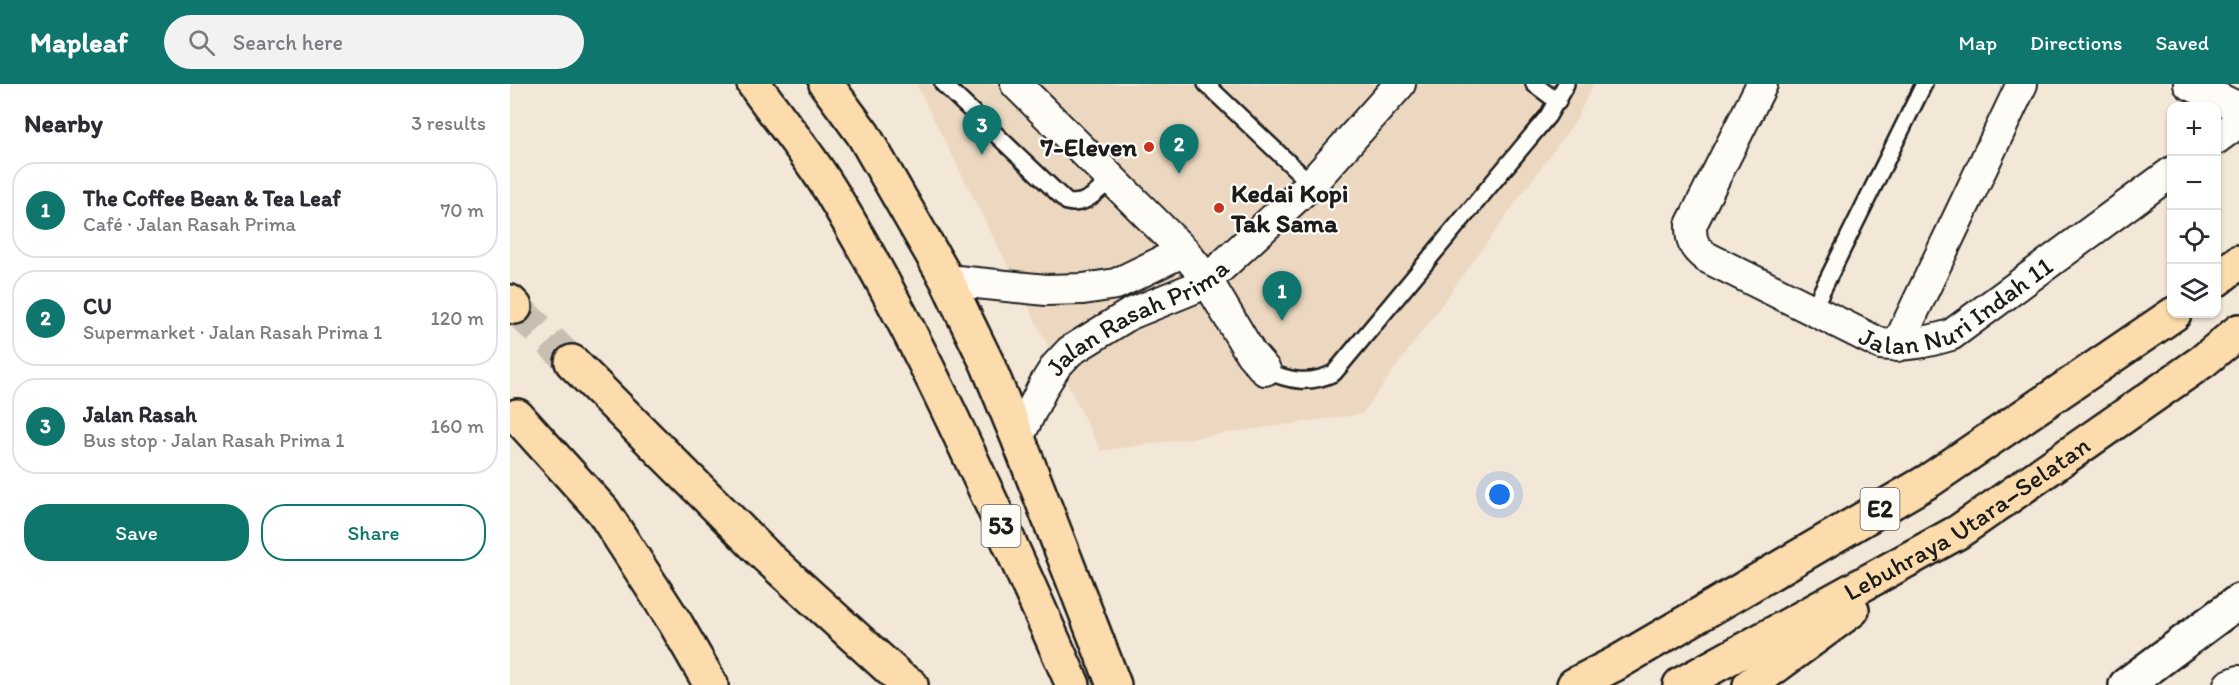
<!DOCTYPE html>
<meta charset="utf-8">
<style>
:root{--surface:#fff;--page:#f2f2f3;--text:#2b2b33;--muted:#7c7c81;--line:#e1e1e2;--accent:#0f766e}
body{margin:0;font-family:Itim,sans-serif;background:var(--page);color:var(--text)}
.controls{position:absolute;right:18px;top:18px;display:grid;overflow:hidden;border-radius:12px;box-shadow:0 2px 4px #0004}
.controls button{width:54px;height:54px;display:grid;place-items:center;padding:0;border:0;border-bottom:2px solid var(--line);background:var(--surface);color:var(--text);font:30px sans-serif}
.you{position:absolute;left:990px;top:411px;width:21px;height:21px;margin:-15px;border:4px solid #fff;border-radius:50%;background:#1a73e8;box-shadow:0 0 0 9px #1a73e833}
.badge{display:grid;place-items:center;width:39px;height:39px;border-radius:50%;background:var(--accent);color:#fff;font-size:20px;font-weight:700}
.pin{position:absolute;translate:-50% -50px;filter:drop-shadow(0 2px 3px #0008)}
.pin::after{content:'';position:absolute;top:32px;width:21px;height:18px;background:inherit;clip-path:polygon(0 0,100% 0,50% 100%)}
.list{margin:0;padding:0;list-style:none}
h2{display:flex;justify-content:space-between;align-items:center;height:78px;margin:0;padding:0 24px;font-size:26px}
h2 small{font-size:20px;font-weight:400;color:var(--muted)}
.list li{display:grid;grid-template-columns:39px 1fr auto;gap:18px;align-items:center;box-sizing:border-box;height:96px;margin:0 12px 12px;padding:0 12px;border:2px solid var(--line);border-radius:24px}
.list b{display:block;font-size:22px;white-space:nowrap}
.list p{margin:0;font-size:20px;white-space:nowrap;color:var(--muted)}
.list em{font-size:20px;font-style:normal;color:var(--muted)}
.actions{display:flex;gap:12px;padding:18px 24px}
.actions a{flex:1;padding:14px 0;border:2px solid var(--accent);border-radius:24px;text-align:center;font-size:21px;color:var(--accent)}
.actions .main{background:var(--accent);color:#fff}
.icon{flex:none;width:33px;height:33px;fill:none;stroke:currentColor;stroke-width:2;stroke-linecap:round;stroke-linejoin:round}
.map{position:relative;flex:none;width:1729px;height:601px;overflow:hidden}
header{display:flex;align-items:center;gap:36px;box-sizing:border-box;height:84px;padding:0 30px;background:var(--accent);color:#fff}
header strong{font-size:28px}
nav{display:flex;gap:33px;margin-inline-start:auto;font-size:21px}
.search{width:420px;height:54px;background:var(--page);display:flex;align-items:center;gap:15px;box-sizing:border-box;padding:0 21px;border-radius:33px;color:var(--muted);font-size:22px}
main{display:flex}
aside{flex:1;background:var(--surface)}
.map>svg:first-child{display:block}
.built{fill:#ecd8c1}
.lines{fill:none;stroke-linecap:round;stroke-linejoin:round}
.highway-tunnel{stroke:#c8beb2;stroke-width:33;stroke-dasharray:33 16;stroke-linecap:butt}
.lane-casing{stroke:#1c1c1c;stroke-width:20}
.street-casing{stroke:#1c1c1c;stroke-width:34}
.secondary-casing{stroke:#1c1c1c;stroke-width:38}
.highway-casing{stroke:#1c1c1c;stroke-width:38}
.lane{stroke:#fdfcf7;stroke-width:15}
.street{stroke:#fdfcf7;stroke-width:30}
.secondary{stroke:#fdfcf7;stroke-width:33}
.highway{stroke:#fcdcac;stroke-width:33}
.poi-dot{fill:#c8321e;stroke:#fdfcf7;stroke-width:2}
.labels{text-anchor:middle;stroke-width:4.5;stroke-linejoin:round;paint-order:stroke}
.shield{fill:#fdfcf7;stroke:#605f5e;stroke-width:1.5}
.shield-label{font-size:24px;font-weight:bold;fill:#1c1c1c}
.poi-label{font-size:26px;font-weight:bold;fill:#1c1c1c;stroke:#fdfcf7;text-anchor:end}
.street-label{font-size:26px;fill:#1c1c1c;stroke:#fdfcf7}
</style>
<header>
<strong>Mapleaf</strong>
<div class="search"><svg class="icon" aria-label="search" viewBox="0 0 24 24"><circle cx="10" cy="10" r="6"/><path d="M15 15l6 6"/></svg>Search here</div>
<nav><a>Map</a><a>Directions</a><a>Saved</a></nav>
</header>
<main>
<aside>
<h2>Nearby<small>3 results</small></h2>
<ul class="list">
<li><span class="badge">1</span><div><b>The Coffee Bean &amp; Tea Leaf</b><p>Café · Jalan Rasah Prima</p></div><em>70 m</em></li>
<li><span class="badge">2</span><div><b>CU</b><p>Supermarket · Jalan Rasah Prima 1</p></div><em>120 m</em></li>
<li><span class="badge">3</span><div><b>Jalan Rasah</b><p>Bus stop · Jalan Rasah Prima 1</p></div><em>160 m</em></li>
</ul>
<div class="actions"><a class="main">Save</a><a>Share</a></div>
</aside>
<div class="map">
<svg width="1729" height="601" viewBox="0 0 1729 601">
<rect width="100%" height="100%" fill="#f3e7d7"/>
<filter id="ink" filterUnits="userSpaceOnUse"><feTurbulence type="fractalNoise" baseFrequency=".0167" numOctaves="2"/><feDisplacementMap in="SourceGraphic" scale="12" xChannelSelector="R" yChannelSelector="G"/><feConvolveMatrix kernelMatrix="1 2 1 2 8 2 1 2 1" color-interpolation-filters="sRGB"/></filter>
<g filter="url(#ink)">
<!-- built -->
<polygon class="built" points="406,0 1083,0 1066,36 852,330 591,367"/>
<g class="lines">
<!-- highway-tunnel -->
<polyline class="highway-tunnel" points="5,223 62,278"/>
<!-- lane casing -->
<g class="lane-casing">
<g id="lane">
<path d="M433,0L557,118C576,123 588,106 602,95"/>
<polyline points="696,0 801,100"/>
<polyline points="1024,0 1048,18"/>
<polyline points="1302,227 1414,0"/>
<path d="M755,286C779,297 799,301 824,289L1038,32L1056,0"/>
</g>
</g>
<!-- street casing -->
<g class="street-casing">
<g id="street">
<polyline points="506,0 674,167 697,196 741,270 755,286"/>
<path id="s1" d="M1252,0L1181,141C1181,157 1183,163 1196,173L1371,260C1396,263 1417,258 1441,251L1662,88"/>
<polyline points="1679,0 1729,24"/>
<polyline points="1706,55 1729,38"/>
<polyline points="437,196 536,206 573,205 606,200 674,167"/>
<polyline points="1387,262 1512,0"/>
<path id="s2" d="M508,354L534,301L546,282L560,267L620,230L684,204L697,196L801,100L890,0"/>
<polyline points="1719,601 1729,597"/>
</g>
</g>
<!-- secondary casing -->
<g class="secondary-casing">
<polyline id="secondary" points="1616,601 1729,517"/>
</g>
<!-- highway casing -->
<g class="highway-casing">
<g id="highway">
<path d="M244,0C272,39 304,77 328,119C420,273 490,438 563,601"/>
<polyline points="316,0 353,50 437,196 455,234 477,279 508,354 604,601"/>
<polyline points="1706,196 1729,178"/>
<polyline points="0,218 5,223"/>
<polyline points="62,278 256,472 391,595 401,601"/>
<polyline points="7,332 93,427 166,540 201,601"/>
<polyline points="1064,601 1105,580 1420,396 1664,230"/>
<path id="s3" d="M1170,601L1448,448L1693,277L1729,247"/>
<polyline points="1240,601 1342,526"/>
</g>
</g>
<!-- lane -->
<use href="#lane" class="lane"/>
<!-- street -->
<use href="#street" class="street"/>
<!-- secondary -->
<use href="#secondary" class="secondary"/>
<!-- highway -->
<use href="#highway" class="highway"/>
</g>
</g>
<!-- markers -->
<g class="poi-dot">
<circle cx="639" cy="63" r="6"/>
<circle cx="709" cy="124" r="6"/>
</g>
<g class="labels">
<!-- shield labels -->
<g class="shield">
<rect x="1350.5" y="404" width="39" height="42" rx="4.5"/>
<rect x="471.5" y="421" width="39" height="42" rx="4.5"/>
</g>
<g class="shield-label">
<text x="1370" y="433">E2</text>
<text x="491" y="450">53</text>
</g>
<!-- poi labels -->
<g class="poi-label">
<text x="627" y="72">7-Eleven</text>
<text x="721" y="118" text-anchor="start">Kedai Kopi<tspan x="721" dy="30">Tak Sama</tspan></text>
</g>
<!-- street labels -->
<g class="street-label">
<text dy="9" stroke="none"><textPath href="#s1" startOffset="476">Jalan Nuri Indah 11</textPath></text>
<text dy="9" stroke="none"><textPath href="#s2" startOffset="177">Jalan Rasah Prima</textPath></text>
<text dy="9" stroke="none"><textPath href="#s3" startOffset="332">Lebuhraya Utara–Selatan</textPath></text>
</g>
</g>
</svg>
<div class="controls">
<button>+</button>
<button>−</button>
<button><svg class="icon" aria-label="locate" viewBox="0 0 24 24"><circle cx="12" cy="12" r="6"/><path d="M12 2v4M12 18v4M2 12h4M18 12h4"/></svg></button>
<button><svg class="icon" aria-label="layers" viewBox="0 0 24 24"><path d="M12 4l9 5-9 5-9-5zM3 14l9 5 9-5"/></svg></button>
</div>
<div class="you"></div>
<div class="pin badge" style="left:772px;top:237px">1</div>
<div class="pin badge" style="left:669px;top:90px">2</div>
<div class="pin badge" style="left:472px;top:71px">3</div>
</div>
</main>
